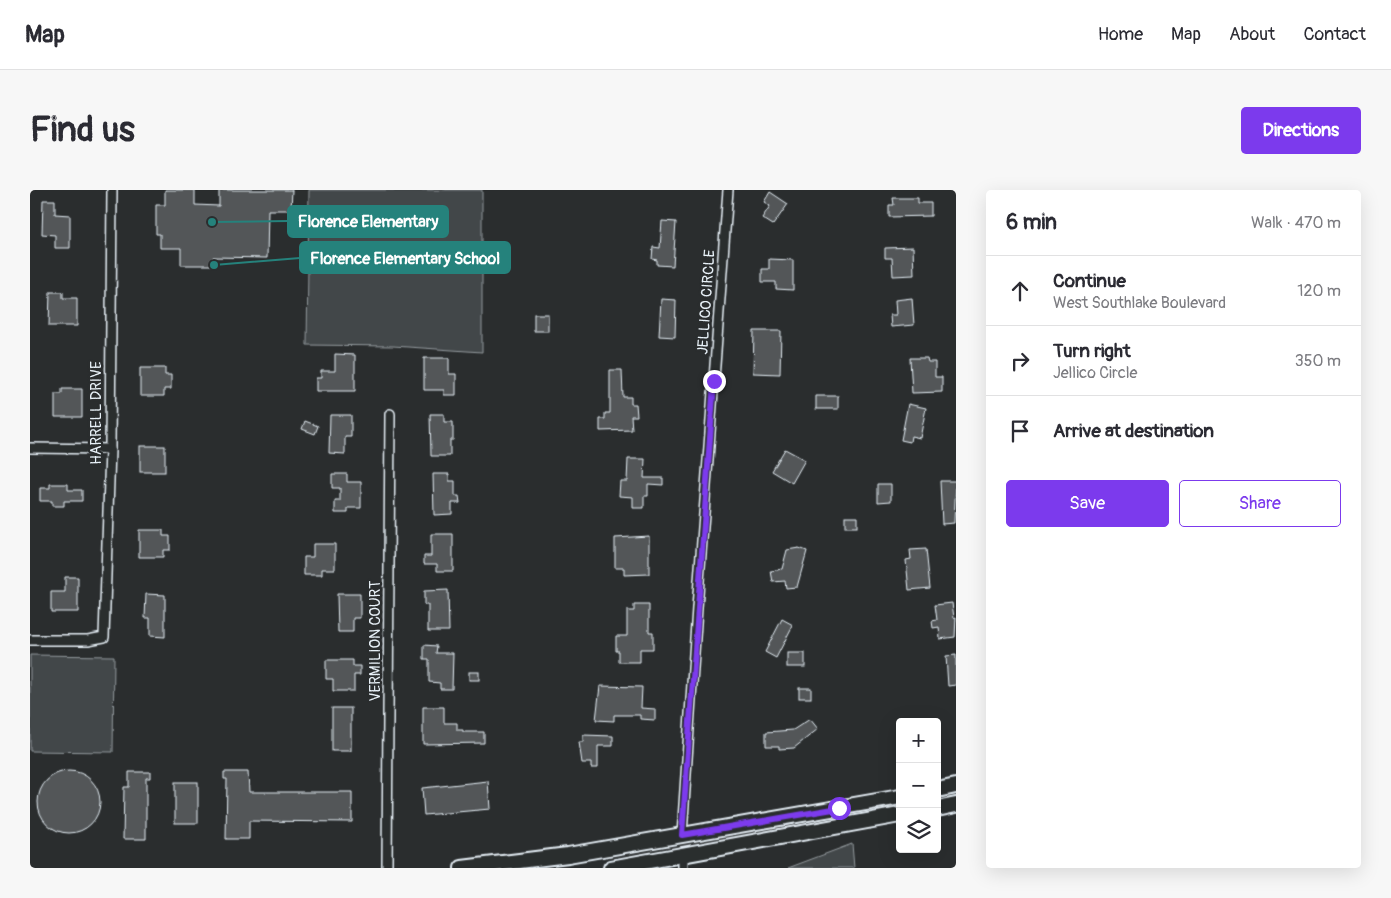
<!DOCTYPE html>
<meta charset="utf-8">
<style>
:root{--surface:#fff;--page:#f7f7f7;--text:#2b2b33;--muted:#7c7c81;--line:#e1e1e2;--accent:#7c3aed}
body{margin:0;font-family:Pangolin,sans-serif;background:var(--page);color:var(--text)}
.controls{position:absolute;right:15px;bottom:15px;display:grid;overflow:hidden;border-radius:5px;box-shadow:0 5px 20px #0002}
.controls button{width:45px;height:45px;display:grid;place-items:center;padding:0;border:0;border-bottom:1px solid var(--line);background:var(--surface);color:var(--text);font:25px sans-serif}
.stop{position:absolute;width:15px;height:15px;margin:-11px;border:4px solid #7c3aed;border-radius:50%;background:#fff}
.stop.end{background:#7c3aed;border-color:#fff;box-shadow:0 1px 5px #0008}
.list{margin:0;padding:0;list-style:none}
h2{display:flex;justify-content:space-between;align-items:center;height:65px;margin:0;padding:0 20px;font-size:21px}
h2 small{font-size:16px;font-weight:400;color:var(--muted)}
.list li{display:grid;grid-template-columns:32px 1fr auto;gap:15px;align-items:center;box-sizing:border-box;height:70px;padding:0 20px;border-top:1px solid var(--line)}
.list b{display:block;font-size:19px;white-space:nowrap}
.list p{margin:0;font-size:16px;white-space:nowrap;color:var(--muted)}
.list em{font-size:16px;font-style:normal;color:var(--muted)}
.actions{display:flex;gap:10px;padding:15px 20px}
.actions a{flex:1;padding:11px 0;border:1px solid var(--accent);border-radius:5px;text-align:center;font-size:18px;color:var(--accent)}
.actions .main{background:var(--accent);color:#fff}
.icon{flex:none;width:28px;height:28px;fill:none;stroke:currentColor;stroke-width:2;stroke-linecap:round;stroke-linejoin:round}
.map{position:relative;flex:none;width:926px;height:678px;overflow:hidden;border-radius:5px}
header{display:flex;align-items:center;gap:30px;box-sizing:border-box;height:70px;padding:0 25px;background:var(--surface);border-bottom:1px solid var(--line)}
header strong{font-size:24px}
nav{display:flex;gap:28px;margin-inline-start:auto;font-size:18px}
.intro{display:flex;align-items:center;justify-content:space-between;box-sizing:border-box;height:120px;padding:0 30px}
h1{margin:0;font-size:35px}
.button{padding:12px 22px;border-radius:5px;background:var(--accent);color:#fff;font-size:18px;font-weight:700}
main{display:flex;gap:30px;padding:0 30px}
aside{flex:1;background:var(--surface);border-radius:5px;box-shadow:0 5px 20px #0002}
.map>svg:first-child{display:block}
.green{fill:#424648;stroke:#959ca0}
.building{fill:#535759;stroke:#e8f1f8}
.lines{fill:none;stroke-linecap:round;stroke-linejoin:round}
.minor-casing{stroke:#e8f1f8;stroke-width:12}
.primary-casing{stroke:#e8f1f8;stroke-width:18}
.minor{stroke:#2a2d2e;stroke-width:9}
.primary{stroke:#2a2d2e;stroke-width:14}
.route{stroke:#7c3aed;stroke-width:6}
.labels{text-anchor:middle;stroke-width:4.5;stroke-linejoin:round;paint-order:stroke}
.street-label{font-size:15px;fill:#e8f1f8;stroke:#2a2d2e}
.leader{fill:none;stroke:#25827c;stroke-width:2}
.callout-dot{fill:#25827c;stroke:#2a2d2e;stroke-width:2}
.callout{fill:#25827c;stroke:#25827c;stroke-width:2}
.callout-label{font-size:16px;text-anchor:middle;font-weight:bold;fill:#fff}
</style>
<header>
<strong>Map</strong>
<nav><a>Home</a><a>Map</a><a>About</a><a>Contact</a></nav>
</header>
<div class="intro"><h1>Find us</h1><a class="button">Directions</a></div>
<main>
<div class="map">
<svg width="926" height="678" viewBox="0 0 926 678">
<rect width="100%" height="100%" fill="#2a2d2e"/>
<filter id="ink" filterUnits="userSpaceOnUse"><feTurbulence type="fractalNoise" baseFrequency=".02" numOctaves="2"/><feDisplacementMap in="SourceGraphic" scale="10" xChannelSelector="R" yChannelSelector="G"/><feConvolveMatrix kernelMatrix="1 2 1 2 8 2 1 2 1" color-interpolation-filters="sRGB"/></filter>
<g filter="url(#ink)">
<!-- green -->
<g class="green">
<polygon points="279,0 452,0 452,162 363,156 277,155"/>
<polygon points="0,465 84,466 83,562 0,561"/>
<polygon points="822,654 824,678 758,678"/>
</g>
<!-- building -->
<g class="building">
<polygon points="135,0 165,0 165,15 189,16 189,0 262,0 261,20 238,20 237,68 183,67 182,75 151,75 151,58 130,58 130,44 126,44 126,15 135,15"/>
<polygon points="740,2 758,14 743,35 732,28 740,16 734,12"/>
<polygon points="863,8 888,8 888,13 901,13 901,26 859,27 859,15 864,15"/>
<polygon points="13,10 25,10 25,24 40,25 40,58 25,58 25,45 12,44"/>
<polygon points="632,31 646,32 643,76 627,75 627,70 622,69 623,57 630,58"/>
<polygon points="883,57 884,85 863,86 862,68 855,68 855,58"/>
<polygon points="739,69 763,70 763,100 746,99 746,92 732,92 732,79 739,79"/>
<polygon points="20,102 33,102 33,108 47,108 47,136 19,136"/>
<polygon points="882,108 884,135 861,137 860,125 866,125 865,110"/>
<polygon points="631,109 646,110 645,147 629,146"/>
<rect x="504" y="124" width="14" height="17"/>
<polygon points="724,141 751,141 750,184 723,183"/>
<polygon points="305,164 325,165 325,201 286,201 286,188 291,188 291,181 305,181"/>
<polygon points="394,168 419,168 419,184 426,184 426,205 414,205 414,200 394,200"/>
<polygon points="880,168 897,168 898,172 905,172 905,187 912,187 912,202 882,203"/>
<polygon points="110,178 135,178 135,185 141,185 141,199 134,199 134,206 110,206"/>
<polygon points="580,180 592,180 593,207 601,207 601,214 606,214 607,226 601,226 602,240 570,241 570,229 575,229 575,223 580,223"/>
<polygon points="32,199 52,199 52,227 25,227 25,204 32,204"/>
<rect x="786" y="206" width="22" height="13"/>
<polygon points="878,214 896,218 890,248 881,246 880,252 871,250"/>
<polygon points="400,224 414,224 414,232 423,232 423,250 420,250 420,266 401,266"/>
<polygon points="300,225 321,225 321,247 315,247 315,264 299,263"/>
<polygon points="275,231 288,236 285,244 272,239"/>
<rect x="110" y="256" width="25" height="26"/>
<polygon points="755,259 775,270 762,293 742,281"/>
<polygon points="598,269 615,269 614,288 633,288 633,295 618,294 618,306 614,306 614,318 603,318 603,307 589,306 590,291 597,291"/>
<polygon points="302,284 317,284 317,292 331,292 331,318 318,318 318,323 305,323 305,311 310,311 310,298 302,298"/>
<polygon points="403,284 419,284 419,291 425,291 425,306 429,306 430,313 422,313 422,324 404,325"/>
<polygon points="910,291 926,291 924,333 912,334"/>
<polygon points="20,294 38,294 38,300 52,300 52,311 34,311 34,316 22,316 22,311 10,311 10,298 20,298"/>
<polygon points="848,294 861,294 861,311 848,312"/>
<rect x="815" y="326" width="12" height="11"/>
<polygon points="109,340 133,340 133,346 140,346 140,360 133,360 133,367 109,367"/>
<polygon points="401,344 423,344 423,381 407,381 407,374 394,374 394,366 401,366"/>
<polygon points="619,346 619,384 594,385 594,378 585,378 585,348"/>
<polygon points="283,354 305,354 305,379 292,379 292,385 274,385 274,367 283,367"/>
<polygon points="769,358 777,361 767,397 756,398 755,391 743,392 741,381 752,379 757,360"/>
<polygon points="896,359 900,398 879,400 876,370 881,369 880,360"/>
<polygon points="35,387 48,387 48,422 21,422 21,402 35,402"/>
<polygon points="418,400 419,441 398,441 398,415 394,415 394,401"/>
<polygon points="116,404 135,405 135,447 120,446 120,428 115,428"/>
<polygon points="307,404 330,404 330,428 323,428 323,442 308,442"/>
<polygon points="922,413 924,428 926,427 925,447 910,449 909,437 903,438 902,431 907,430 905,415"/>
<polygon points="604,415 619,415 619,442 623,442 623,459 610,459 610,472 589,472 589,461 586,461 586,446 597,446 597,421 604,421"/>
<polygon points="752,429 763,435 746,468 735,462"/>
<polygon points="394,455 407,456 406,463 423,463 422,499 410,499 410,493 399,492 399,469 394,469"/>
<rect x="757" y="463" width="18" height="14"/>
<polygon points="926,465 926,495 918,496 916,466"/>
<polygon points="296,470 323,470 323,476 330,476 330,485 324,485 324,501 303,501 303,489 296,489"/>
<rect x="439" y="482" width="10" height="8"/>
<polygon points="570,496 612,497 611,518 625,519 625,530 610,529 610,525 584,525 584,531 566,530"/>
<rect x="769" y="498" width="12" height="10"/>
<polygon points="393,517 414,517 414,533 427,533 427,540 433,540 433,542 454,542 454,553 393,554"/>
<rect x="302" y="518" width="19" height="43"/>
<polygon points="780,529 788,539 764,558 749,559 749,556 736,556 736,542 763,540"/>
<polygon points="553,545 583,546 583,556 568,556 568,578 561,578 561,573 552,573 549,552 553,552"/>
<circle cx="39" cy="612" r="31"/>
<polygon points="99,582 120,582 120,588 116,588 116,649 93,649 94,597 99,597"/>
<polygon points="194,582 218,582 219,602 322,602 322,632 219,631 219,649 196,649 197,589 194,589"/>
<polygon points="458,591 460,619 394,625 392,598"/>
<rect x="145" y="592" width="23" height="41"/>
</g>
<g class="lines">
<!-- minor casing -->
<g class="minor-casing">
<g id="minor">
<polyline points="0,258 80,259"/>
<polyline points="0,450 58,450 74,447 80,259 82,0"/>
<polyline points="652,645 667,418 698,0"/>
<polyline points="653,665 653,678"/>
<polyline points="357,678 360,224"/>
</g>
</g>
<!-- primary casing -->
<g class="primary-casing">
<g id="primary">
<polyline points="907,600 926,596"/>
<polyline points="907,619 926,615"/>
<polyline points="432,678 538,665 870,607"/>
<polyline points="581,678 870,625"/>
</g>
</g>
<!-- minor -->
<use href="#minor" class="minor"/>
<!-- primary -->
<use href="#primary" class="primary"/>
</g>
</g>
<g class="lines" filter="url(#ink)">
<!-- route -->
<polyline class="route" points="684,191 652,645 809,618"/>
</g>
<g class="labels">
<!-- street labels -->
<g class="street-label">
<text transform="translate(676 112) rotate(-86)" y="5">JELLICO CIRCLE</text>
<text transform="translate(66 223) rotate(-90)" y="5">HARRELL DRIVE</text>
<text transform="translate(345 451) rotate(-90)" y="5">VERMILION COURT</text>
</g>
</g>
<!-- callouts -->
<path class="leader" d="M182 32L258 31M184 75L270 68"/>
<g class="callout-dot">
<circle cx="182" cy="32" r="5"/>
<circle cx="184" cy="75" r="5"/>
</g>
<g class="callout">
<rect x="258" y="16" width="160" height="31" rx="5"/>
<rect x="270" y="52" width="210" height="31" rx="5"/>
</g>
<g class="callout-label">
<text x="338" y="37">Florence Elementary</text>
<text x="375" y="74">Florence Elementary School</text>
</g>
</svg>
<div class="controls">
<button>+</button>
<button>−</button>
<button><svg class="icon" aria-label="layers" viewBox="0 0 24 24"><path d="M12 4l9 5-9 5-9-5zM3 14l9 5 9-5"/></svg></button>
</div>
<div class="stop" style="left:809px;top:618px"></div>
<div class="stop end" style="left:684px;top:191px"></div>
</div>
<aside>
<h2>6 min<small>Walk · 470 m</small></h2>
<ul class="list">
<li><svg class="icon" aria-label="ahead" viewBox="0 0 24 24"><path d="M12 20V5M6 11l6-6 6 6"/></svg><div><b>Continue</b><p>West Southlake Boulevard</p></div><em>120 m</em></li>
<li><svg class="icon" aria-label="right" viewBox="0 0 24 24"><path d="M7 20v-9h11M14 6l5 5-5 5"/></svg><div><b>Turn right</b><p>Jellico Circle</p></div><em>350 m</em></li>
<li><svg class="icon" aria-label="arrive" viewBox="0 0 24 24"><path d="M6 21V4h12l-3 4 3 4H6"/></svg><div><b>Arrive at destination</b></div></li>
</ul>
<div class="actions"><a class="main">Save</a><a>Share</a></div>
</aside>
</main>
